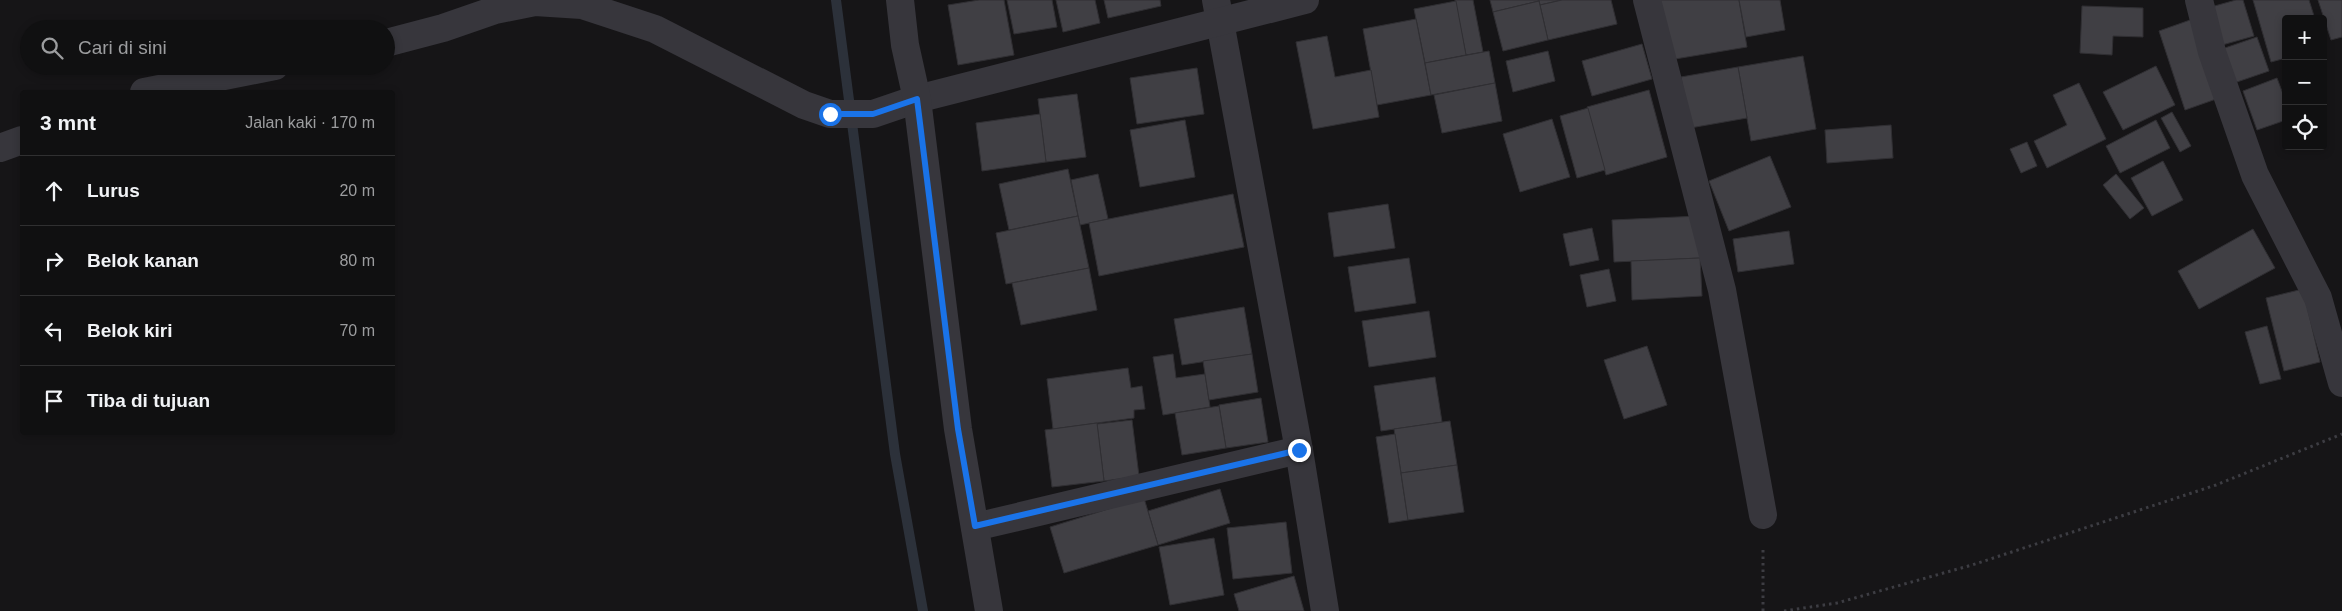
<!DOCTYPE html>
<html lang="id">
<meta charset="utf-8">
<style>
:root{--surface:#101011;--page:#19191a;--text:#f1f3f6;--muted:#9c9d9f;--line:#303031}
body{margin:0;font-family:Arial,sans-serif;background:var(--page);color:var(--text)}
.controls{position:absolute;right:15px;top:15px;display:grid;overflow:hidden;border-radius:5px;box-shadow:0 2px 8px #0003}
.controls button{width:45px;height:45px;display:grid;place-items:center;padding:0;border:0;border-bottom:1px solid var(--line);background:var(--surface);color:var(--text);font:25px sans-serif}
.stop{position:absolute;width:15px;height:15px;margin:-11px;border:4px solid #1a73e8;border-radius:50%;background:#fff}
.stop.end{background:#1a73e8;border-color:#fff;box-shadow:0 1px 5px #0008}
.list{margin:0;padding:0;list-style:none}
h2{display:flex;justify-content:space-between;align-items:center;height:65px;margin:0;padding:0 20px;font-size:21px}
h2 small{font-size:16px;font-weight:400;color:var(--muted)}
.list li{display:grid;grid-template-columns:32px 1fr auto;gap:15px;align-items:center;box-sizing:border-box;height:70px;padding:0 20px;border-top:1px solid var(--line)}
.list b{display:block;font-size:19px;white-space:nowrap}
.list em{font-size:16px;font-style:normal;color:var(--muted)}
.icon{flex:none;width:28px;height:28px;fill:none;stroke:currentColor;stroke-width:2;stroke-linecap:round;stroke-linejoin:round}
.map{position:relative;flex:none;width:2342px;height:611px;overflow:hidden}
.search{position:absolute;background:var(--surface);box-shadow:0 2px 8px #0003;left:20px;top:20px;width:375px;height:55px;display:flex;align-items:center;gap:12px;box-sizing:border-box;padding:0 18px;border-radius:28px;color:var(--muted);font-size:19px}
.panel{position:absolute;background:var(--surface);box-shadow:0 2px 8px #0003;left:20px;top:90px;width:375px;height:345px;border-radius:5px}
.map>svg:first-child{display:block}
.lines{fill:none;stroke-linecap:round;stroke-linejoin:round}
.stream{stroke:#2c313a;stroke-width:10}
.building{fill:#403f44;stroke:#302f33}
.path{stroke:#3d3d43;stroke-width:3;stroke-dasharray:2.5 4;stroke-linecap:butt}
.minor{stroke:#37363c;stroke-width:28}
.tertiary{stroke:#37363c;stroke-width:28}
.route{stroke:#1a73e8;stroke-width:6}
</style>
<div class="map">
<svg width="2342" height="611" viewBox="0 0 2342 611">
<rect width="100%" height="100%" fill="#161517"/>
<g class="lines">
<!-- stream -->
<polyline class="stream" points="836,0 895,454 923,611"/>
</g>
<!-- building -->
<g class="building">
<polygon points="979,0 1004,0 1014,55 958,65 948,5"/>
<polygon points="1007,0 1052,0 1057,27 1014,34"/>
<polygon points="1056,0 1095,0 1100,23 1063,32"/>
<polygon points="1104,0 1160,0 1161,6 1108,18"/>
<polygon points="1455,0 1473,0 1483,52 1466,55"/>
<polygon points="1490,0 1539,0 1539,1 1493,12"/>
<polygon points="1539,0 1562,0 1540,5"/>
<polygon points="1562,0 1611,0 1617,24 1548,40 1540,5"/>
<polygon points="1658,0 1739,0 1747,47 1669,60"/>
<polygon points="1739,0 1780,0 1785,30 1746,37"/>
<polygon points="2236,0 2243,0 2254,36 2222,45 2211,7"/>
<polygon points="2253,0 2309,0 2315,19 2286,19 2286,58 2271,62"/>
<polygon points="2318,0 2342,0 2342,37 2331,40"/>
<polygon points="1456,1 1466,55 1425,63 1414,9"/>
<polygon points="1539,1 1548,40 1503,51 1493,12"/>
<polygon points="2082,6 2143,8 2143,37 2113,36 2112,55 2080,53"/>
<polygon points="1416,19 1431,95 1377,105 1363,29"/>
<polygon points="2193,19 2219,98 2185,110 2159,31"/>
<polygon points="1327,36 1335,77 1371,70 1379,117 1313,129 1296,42"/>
<polygon points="2257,37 2269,71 2231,84 2219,50"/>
<polygon points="1642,44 1652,79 1592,96 1582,61"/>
<polygon points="1489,51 1495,83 1431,95 1425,63"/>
<polygon points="1548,51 1555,81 1513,92 1506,61"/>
<polygon points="1803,56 1816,129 1751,141 1738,67"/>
<polygon points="2156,66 2175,105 2123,130 2103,92"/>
<polygon points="1738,67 1747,118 1690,128 1681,77"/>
<polygon points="1197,68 1204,114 1137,124 1130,78"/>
<polygon points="2277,78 2286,102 2286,120 2257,130 2243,91"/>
<polygon points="1495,83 1502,121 1442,133 1434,95"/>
<polygon points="2079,83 2106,139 2047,168 2034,141 2067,125 2053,95"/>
<polygon points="1649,90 1667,157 1606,175 1587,107"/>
<polygon points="1077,94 1086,157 1046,162 1038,99"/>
<polygon points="1588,108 1605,170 1577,178 1560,116"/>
<polygon points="2172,112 2191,146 2180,152 2161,118"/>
<polygon points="1040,114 1046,162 982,171 976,123"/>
<polygon points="1552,119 1570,177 1520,192 1503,134"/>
<polygon points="1185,120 1195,177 1140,187 1130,130"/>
<polygon points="2156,120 2170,148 2120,173 2106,146"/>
<polygon points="1891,125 1893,158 1827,163 1825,130"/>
<polygon points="2027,142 2037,166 2021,173 2010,149"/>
<polygon points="1770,156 1791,207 1729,231 1709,181"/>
<polygon points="2163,161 2183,200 2152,216 2131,178"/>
<polygon points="1068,169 1078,216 1009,230 999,184"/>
<polygon points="1098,174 1108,219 1080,225 1071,180"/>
<polygon points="2116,174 2144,208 2130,219 2103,185"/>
<polygon points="1233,194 1244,247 1099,276 1089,223"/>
<polygon points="1388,204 1395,248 1334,257 1328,213"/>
<polygon points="1078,216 1089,268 1006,284 996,233"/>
<polygon points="1699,216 1700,258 1614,262 1612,220"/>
<polygon points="1592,228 1599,260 1570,266 1563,234"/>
<polygon points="2253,229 2275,268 2199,309 2178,271"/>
<polygon points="1789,231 1794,264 1738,272 1733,239"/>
<polygon points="1409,258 1416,303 1355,312 1348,267"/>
<polygon points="1700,258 1702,296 1632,300 1631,261"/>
<polygon points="1089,268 1097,310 1021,325 1012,283"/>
<polygon points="1609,269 1616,301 1587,307 1580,275"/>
<polygon points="2303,289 2320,362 2284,371 2266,298"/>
<polygon points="1244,307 1252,354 1182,365 1174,319"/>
<polygon points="1429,311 1436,357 1369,367 1362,321"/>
<polygon points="2267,326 2281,379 2260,384 2245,332"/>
<polygon points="1647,346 1667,405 1624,419 1604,360"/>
<polygon points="1173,354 1176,378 1205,374 1210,407 1163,415 1153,357"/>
<polygon points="1252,354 1258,392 1209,400 1203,361"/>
<polygon points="1128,368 1131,388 1142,386 1145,409 1134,410 1134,418 1053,429 1047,379"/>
<polygon points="1435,377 1442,422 1381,431 1374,386"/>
<polygon points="1261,398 1268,442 1226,448 1219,405"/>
<polygon points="1219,406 1226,448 1182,455 1175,413"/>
<polygon points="1132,420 1139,476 1104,481 1097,424"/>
<polygon points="1450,421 1457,465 1401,473 1394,429"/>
<polygon points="1097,423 1104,481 1052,487 1045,430"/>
<polygon points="1395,434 1408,520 1389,523 1376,437"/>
<polygon points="1457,465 1464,512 1408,520 1401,473"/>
<polygon points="1220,489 1230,523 1158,545 1148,511"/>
<polygon points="1144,498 1158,545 1064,573 1050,527"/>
<polygon points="1286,522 1292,573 1233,579 1227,528"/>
<polygon points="1214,538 1224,595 1170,605 1159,547"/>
<polygon points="1294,576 1304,611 1239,611 1234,594"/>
</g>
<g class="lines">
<!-- path -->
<g class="path">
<polyline points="1763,611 1763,546"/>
<polyline points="1784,611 1837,603 1972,565 2216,485 2342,434"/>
</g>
<!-- minor -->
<g class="minor">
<polyline points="1216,0 1299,450 1325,611"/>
<polyline points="1647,0 1722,290 1763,515"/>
<polyline points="2199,0 2212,52 2255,175 2318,298 2342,383"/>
<polyline points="386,43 443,28 495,10 535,2 582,5 655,29 804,105 830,114 873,114 917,99 1305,0"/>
<polyline points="144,92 275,66"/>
<polyline points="0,148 22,140"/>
<polyline points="975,527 1299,450"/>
</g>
<!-- tertiary -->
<polyline class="tertiary" points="900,0 905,45 917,99 958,429 989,611"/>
</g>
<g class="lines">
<!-- route -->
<polyline class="route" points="830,114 873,114 917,99 958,429 975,526 1299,450"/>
</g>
</svg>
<div class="controls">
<button>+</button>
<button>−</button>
<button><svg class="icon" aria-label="locate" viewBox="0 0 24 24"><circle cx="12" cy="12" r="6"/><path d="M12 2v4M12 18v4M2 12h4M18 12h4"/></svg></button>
</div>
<div class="stop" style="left:830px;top:114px"></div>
<div class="stop end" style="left:1299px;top:450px"></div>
<div class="search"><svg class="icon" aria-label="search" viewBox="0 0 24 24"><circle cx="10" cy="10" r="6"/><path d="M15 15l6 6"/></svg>Cari di sini</div>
<section class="panel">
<h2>3 mnt<small>Jalan kaki · 170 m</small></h2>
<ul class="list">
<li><svg class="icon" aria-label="ahead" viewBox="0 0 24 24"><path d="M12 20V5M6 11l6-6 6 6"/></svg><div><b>Lurus</b></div><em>20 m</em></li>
<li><svg class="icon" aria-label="right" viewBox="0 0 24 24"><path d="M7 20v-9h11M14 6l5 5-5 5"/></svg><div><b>Belok kanan</b></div><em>80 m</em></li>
<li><svg class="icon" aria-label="left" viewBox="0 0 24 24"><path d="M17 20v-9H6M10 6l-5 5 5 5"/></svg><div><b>Belok kiri</b></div><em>70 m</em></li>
<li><svg class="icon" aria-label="arrive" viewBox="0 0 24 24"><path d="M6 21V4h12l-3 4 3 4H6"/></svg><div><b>Tiba di tujuan</b></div></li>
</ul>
</section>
</div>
